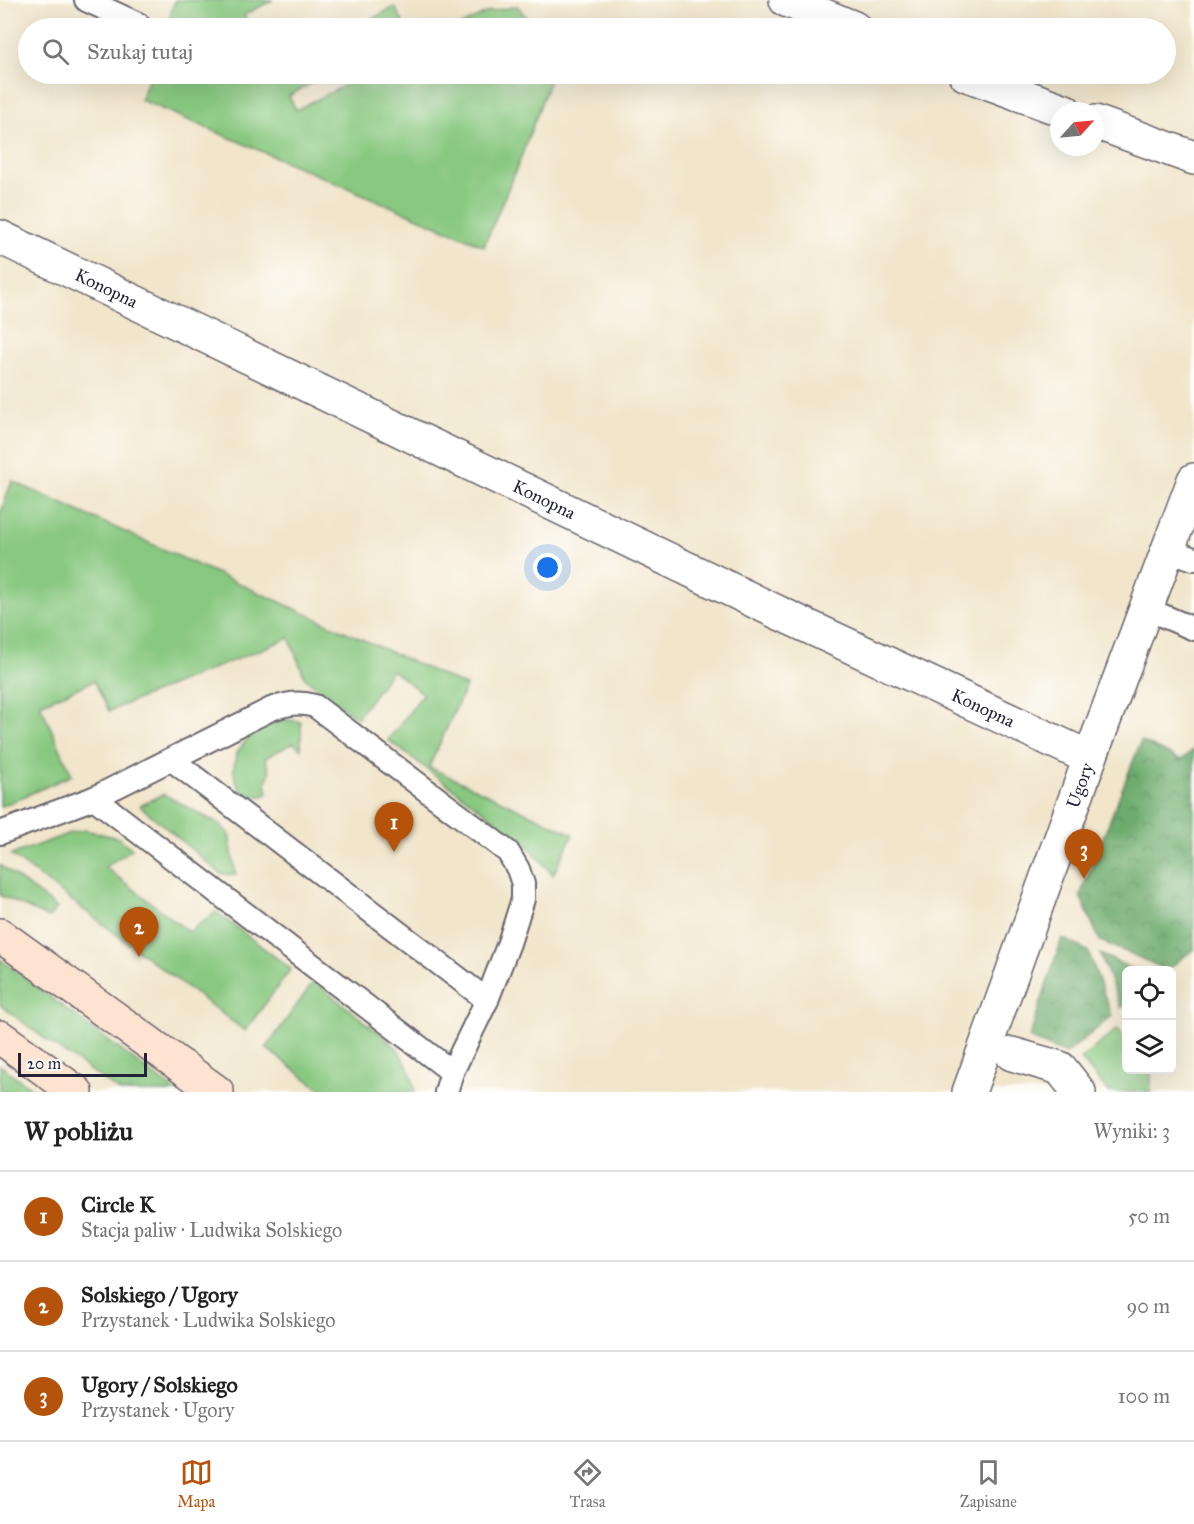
<!DOCTYPE html>
<html lang="pl">
<meta charset="utf-8">
<style>
:root{--surface:#fff;--page:#f2f2f2;--text:#222;--muted:#767676;--line:#e0e0e0;--accent:#b45309}
body{margin:0;font-family:"IM FELL Great Primer",serif;background:var(--page);color:var(--text)}
.controls{position:absolute;right:18px;bottom:18px;display:grid;overflow:hidden;border-radius:9px;box-shadow:0 6px 24px #0002}
.controls button{width:54px;height:54px;display:grid;place-items:center;padding:0;border:0;border-bottom:2px solid var(--line);background:var(--surface);color:var(--text);font:30px sans-serif}
.compass{position:absolute;left:1050px;top:102px;width:54px;height:54px;border-radius:50%;background:var(--surface);box-shadow:0 6px 24px #0002;rotate:63deg}
.scale{position:absolute;left:18px;bottom:15px;width:129px;box-sizing:border-box;padding-left:6px;border:3px solid #22223b;border-top:0;font-size:16px;line-height:21px;white-space:nowrap;color:#22223b;-webkit-text-stroke:4px #fdfcf7;paint-order:stroke}
.you{position:absolute;left:548px;top:568px;width:21px;height:21px;margin:-15px;border:4px solid #fff;border-radius:50%;background:#1a73e8;box-shadow:0 0 0 9px #1a73e833}
.badge{display:grid;place-items:center;width:39px;height:39px;border-radius:50%;background:var(--accent);color:#fff;font-size:20px;font-weight:700}
.pin{position:absolute;translate:-50% -50px;filter:drop-shadow(0 2px 3px #0008)}
.pin::after{content:'';position:absolute;top:32px;width:21px;height:18px;background:inherit;clip-path:polygon(0 0,100% 0,50% 100%)}
.list{margin:0;padding:0;list-style:none}
h2{display:flex;justify-content:space-between;align-items:center;height:78px;margin:0;padding:0 24px;font-size:26px}
h2 small{font-size:20px;font-weight:400;color:var(--muted)}
.list li{display:grid;grid-template-columns:39px 1fr auto;gap:18px;align-items:center;box-sizing:border-box;height:90px;padding:0 24px;border-top:2px solid var(--line)}
.list b{display:block;font-size:22px;white-space:nowrap}
.list p{margin:0;font-size:20px;white-space:nowrap;color:var(--muted)}
.list em{font-size:20px;font-style:normal;color:var(--muted)}
.icon{flex:none;width:33px;height:33px;fill:none;stroke:currentColor;stroke-width:2;stroke-linecap:round;stroke-linejoin:round}
.map{position:relative;flex:none;width:1194px;height:1092px;overflow:hidden}
.search{position:absolute;background:var(--surface);box-shadow:0 6px 24px #0002;left:18px;right:18px;top:18px;height:66px;display:flex;align-items:center;gap:15px;box-sizing:border-box;padding:0 21px;border-radius:33px;color:var(--muted);font-size:22px}
.sheet{height:348px;background:var(--surface)}
nav{display:flex;justify-content:space-around;align-items:center;box-sizing:border-box;height:84px;border-top:2px solid var(--line);background:var(--surface);font-size:16px;color:var(--muted)}
nav a{display:grid;justify-items:center;gap:3px}
nav .on{color:var(--accent)}
.map>svg:first-child{display:block}
.grass{fill:#88c880;stroke:#55755e;stroke-width:1.5}
.forest{fill:url(#forest-crowns);stroke:#486754;stroke-width:1.5}
.lines{fill:none;stroke-linecap:round;stroke-linejoin:round}
.lane-casing{stroke:#6a666d;stroke-width:26}
.street-casing{stroke:#6a666d;stroke-width:36}
.secondary-casing{stroke:#6a666d;stroke-width:36}
.lane{stroke:#fff;stroke-width:22}
.street{stroke:#fff;stroke-width:33}
.secondary{stroke:#fee3d1;stroke-width:33}
.labels{text-anchor:middle;stroke-width:4.5;stroke-linejoin:round;paint-order:stroke}
.street-label{font-size:18px;fill:#22223b;stroke:#fdfcf7}
</style>
<div class="map">
<svg width="1194" height="1092" viewBox="0 0 1194 1092">
<defs>
<pattern id="forest-crowns" width="20" height="18" patternUnits="userSpaceOnUse" patternTransform="scale(1.5)"><rect width="20" height="18" fill="#6eac6e"/><path d="M2 6a3 3 0 1 1 6 0M12 15a3 3 0 1 1 6 0" fill="none" stroke="#5a8c5c"/></pattern>
</defs>
<rect width="100%" height="100%" fill="#fdfcf7"/>
<filter id="ink" filterUnits="userSpaceOnUse"><feTurbulence type="fractalNoise" baseFrequency=".0167" numOctaves="2"/><feDisplacementMap in="SourceGraphic" scale="12" xChannelSelector="R" yChannelSelector="G"/><feConvolveMatrix kernelMatrix="1 2 1 2 8 2 1 2 1" color-interpolation-filters="sRGB"/></filter>
<filter id="wash" filterUnits="userSpaceOnUse"><feTurbulence type="fractalNoise" baseFrequency=".008" numOctaves="4" result="noise"/><feDisplacementMap in="SourceGraphic" scale="24" xChannelSelector="R" yChannelSelector="G"/><feGaussianBlur stdDeviation="1.35" result="paint"/><feColorMatrix in="noise" values="0 0 0 0 0 0 0 0 0 0 0 0 0 0 0 0 0 1.4 0 .05"/><feComposite in="paint" operator="in"/></filter>
<g filter="url(#wash)">
<rect width="100%" height="100%" fill="#f1e5ca"/>
<!-- grass -->
<g class="grass">
<polygon points="175,0 273,0 244,15 251,28 166,28"/>
<polygon points="517,6 536,28 455,28 488,12"/>
<polygon points="395,7 406,28 353,28"/>
<polygon points="150,74 311,74 315,81 289,96 296,110 367,74 552,74 520,160 484,246 141,100"/>
<polygon points="12,481 466,686 429,767 573,834 553,875 525,842 388,740 423,694 392,670 357,718 305,678 289,638 109,711 94,681 40,704 72,775 0,807 0,515"/>
<path d="M288,720L301,722V749L293,743L265,758L270,772L266,782L268,794C241,805 229,779 236,756C239,747 250,736 257,731C266,725 277,723 288,720Z"/>
<polygon points="163,794 221,825 229,834 236,875 221,874 140,806"/>
<polygon points="85,830 119,838 132,849 105,867 189,932 216,912 291,969 245,1031 11,855 70,833"/>
<polygon points="0,865 57,908 49,918 0,895"/>
<polygon points="0,959 176,1092 121,1092 53,1045 0,1005"/>
<path d="M314,981L396,1047C406,1061 413,1075 415,1092H324L266,1048Z"/>
<polygon points="1117,1029 1126,1041 1126,1070 1150,1070 1151,1072 1151,1092 1108,1092 1081,1059"/>
<polygon points="0,1065 36,1092 0,1092"/>
</g>
<!-- forest -->
<g class="forest">
<polygon points="1141,741 1181,760 1194,749 1194,949 1167,970 1100,941 1080,896"/>
<polygon points="1062,938 1088,951 1112,1016 1066,1054 1029,1038"/>
<polygon points="1100,954 1135,970 1126,970 1126,1003 1121,1008"/>
</g>
</g>
<g filter="url(#ink)">
<g class="lines">
<!-- lane casing -->
<g class="lane-casing">
<g id="lane">
<polyline points="86,0 138,24"/>
<polyline points="1168,550 1194,559"/>
<polyline points="1147,609 1194,629"/>
<polyline points="172,760 487,1000"/>
<polyline points="94,798 452,1072"/>
<path d="M0,833L94,798L271,709C287,704 298,701 315,706L508,852L518,869L523,884V899L509,943L487,1000L452,1072L446,1092"/>
</g>
</g>
<!-- street casing -->
<g class="street-casing">
<g id="street">
<polyline points="786,0 854,28"/>
<polyline points="965,74 1065,111"/>
<polyline points="1095,122 1194,158"/>
<path id="s1" d="M0,237L777,612L1090,758"/>
<polyline points="1012,1054 1060,1068 1079,1092"/>
<path id="s2" d="M969,1092L1090,758L1194,480"/>
</g>
</g>
<!-- secondary casing -->
<g class="secondary-casing">
<g id="secondary">
<polyline points="0,935 217,1092"/>
<polyline points="0,1037 76,1092"/>
</g>
</g>
<!-- lane -->
<use href="#lane" class="lane"/>
<!-- street -->
<use href="#street" class="street"/>
<!-- secondary -->
<use href="#secondary" class="secondary"/>
</g>
</g>
<g class="labels">
<!-- street labels -->
<g class="street-label">
<text dy="6" stroke="none"><textPath href="#s1" startOffset="118">Konopna</textPath></text>
<text dy="6" stroke="none"><textPath href="#s1" startOffset="604">Konopna</textPath></text>
<text dy="6" stroke="none"><textPath href="#s1" startOffset="1090">Konopna</textPath></text>
<text dy="6" stroke="none"><textPath href="#s2" startOffset="326">Ugory</textPath></text>
</g>
</g>
</svg>
<div class="controls">
<button><svg class="icon" aria-label="locate" viewBox="0 0 24 24"><circle cx="12" cy="12" r="6"/><path d="M12 2v4M12 18v4M2 12h4M18 12h4"/></svg></button>
<button><svg class="icon" aria-label="layers" viewBox="0 0 24 24"><path d="M12 4l9 5-9 5-9-5zM3 14l9 5 9-5"/></svg></button>
</div>
<svg class="compass" viewBox="-18 -18 36 36"><path d="M0-13l5 13h-10z" fill="#e53935"/><path d="M0 13l5-13h-10z" fill="#767676"/></svg>
<div class="scale">20 m</div>
<div class="you"></div>
<div class="pin badge" style="left:394px;top:852px">1</div>
<div class="pin badge" style="left:139px;top:957px">2</div>
<div class="pin badge" style="left:1084px;top:879px">3</div>
<div class="search"><svg class="icon" aria-label="search" viewBox="0 0 24 24"><circle cx="10" cy="10" r="6"/><path d="M15 15l6 6"/></svg>Szukaj tutaj</div>
</div>
<section class="sheet">
<h2>W pobliżu<small>Wyniki: 3</small></h2>
<ul class="list">
<li><span class="badge">1</span><div><b>Circle K</b><p>Stacja paliw · Ludwika Solskiego</p></div><em>50 m</em></li>
<li><span class="badge">2</span><div><b>Solskiego / Ugory</b><p>Przystanek · Ludwika Solskiego</p></div><em>90 m</em></li>
<li><span class="badge">3</span><div><b>Ugory / Solskiego</b><p>Przystanek · Ugory</p></div><em>100 m</em></li>
</ul>
</section>
<nav>
<a class="on"><svg class="icon" aria-label="map" viewBox="0 0 24 24"><path d="M3 6l6-2 6 2 6-2v14l-6 2-6-2-6 2zM9 4v14M15 6v14"/></svg>Mapa</a>
<a><svg class="icon" aria-label="directions" viewBox="0 0 24 24"><path d="M12 3l9 9-9 9-9-9zM9 14v-3h6M13 9l2 2-2 2"/></svg>Trasa</a>
<a><svg class="icon" aria-label="saved" viewBox="0 0 24 24"><path d="M7 4h10v16l-5-4-5 4z"/></svg>Zapisane</a>
</nav>
